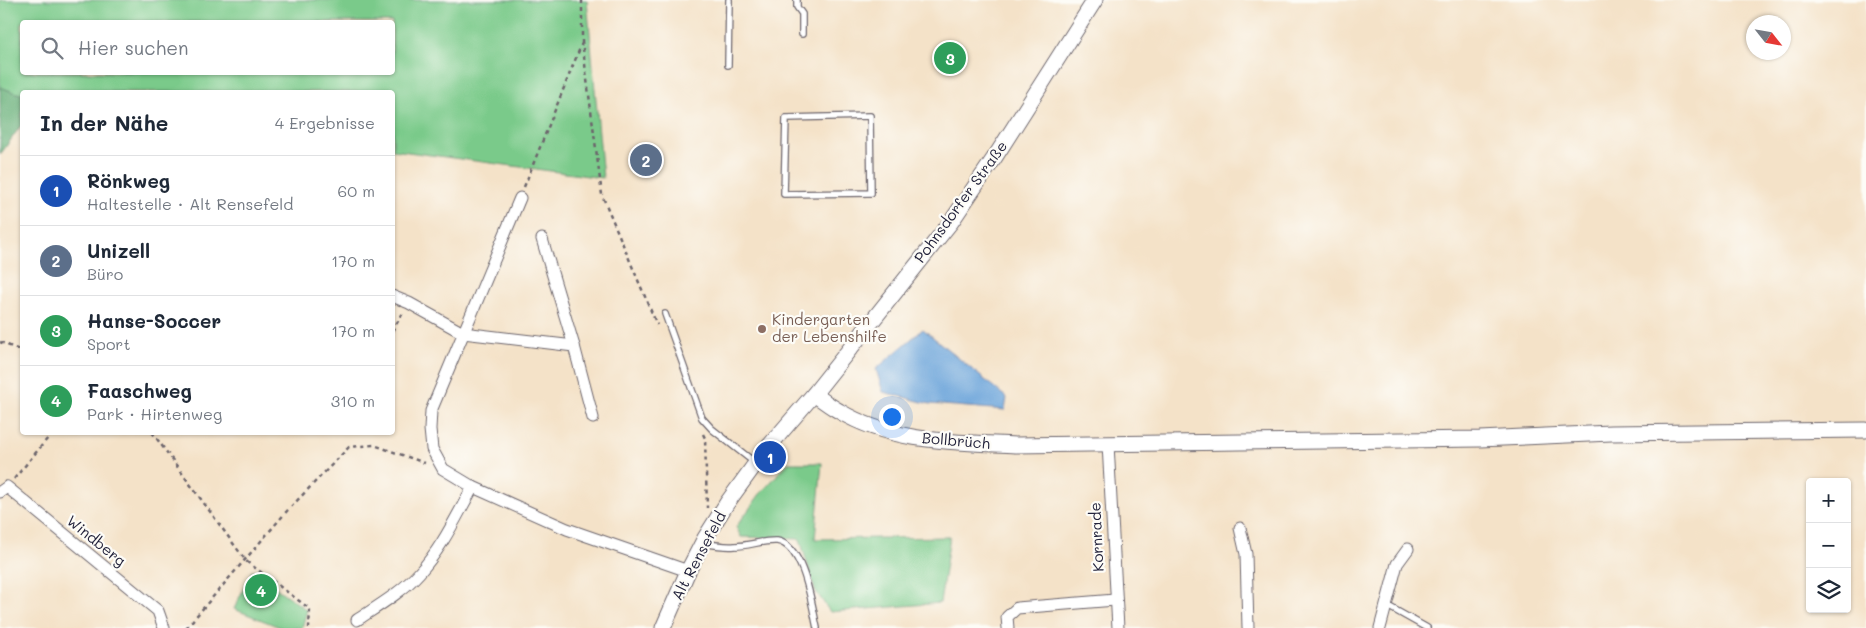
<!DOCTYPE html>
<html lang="de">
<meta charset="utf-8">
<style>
:root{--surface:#fff;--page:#f6f6f7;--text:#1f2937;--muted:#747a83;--line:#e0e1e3;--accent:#1a73e8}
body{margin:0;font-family:Mali,sans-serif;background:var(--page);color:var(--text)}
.controls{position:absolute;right:15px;bottom:15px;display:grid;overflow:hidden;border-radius:5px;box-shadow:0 1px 4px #0004}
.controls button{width:45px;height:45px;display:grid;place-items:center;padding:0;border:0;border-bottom:1px solid var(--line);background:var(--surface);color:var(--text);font:25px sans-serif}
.compass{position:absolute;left:1746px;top:15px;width:45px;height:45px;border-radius:50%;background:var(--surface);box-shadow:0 1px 4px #0004;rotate:121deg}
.you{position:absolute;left:891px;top:416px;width:18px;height:18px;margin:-12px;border:4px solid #fff;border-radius:50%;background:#1a73e8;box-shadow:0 0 0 8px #1a73e833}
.badge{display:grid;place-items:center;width:32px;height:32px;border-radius:50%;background:var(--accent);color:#fff;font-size:16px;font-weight:700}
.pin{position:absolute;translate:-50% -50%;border:2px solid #fff;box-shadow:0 1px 5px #0006}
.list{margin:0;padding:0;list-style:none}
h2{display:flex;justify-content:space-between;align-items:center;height:65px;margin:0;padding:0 20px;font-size:21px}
h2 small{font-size:16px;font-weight:400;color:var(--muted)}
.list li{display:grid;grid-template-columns:32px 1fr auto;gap:15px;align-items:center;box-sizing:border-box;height:70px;padding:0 20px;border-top:1px solid var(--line)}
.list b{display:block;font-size:19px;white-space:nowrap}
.list p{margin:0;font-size:16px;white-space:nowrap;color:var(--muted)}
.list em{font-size:16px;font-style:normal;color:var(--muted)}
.icon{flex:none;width:28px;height:28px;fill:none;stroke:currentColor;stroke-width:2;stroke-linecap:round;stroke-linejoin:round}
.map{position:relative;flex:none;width:1866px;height:628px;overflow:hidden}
.search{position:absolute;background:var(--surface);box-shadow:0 1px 4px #0004;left:20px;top:20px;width:375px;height:55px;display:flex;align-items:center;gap:12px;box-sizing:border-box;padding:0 18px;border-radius:5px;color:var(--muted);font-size:19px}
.panel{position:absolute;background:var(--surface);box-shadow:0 1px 4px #0004;left:20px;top:90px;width:375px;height:345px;border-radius:5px}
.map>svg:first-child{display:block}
.green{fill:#7aca8a;stroke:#4e7662;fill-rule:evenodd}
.forest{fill:#63ae76;stroke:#426858}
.water{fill:#6ca4da;stroke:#47638a}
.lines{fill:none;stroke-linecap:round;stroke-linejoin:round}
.lane-casing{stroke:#6c656c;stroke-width:8}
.street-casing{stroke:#6c656c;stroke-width:13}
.secondary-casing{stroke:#6c656c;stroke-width:17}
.path{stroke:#6c656c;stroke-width:2.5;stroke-dasharray:4 4;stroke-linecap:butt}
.lane{stroke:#fff;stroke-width:5.5}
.street{stroke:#fff;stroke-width:11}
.secondary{stroke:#fff;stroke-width:15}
.education-dot{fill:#8d6e63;stroke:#fdfcf7;stroke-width:2}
.labels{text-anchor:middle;stroke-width:4.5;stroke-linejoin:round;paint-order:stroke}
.street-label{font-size:15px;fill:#22223b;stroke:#fdfcf7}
.education-label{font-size:15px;fill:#785e54;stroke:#fdfcf7;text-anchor:start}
</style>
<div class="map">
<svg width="1866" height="628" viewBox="0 0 1866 628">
<rect width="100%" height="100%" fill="#fdfcf7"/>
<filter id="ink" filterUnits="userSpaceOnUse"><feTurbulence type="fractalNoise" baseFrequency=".02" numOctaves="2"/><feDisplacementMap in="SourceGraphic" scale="10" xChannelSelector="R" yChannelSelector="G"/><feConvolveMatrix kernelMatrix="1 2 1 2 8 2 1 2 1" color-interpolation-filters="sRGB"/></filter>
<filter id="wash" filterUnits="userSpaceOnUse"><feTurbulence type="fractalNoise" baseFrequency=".0096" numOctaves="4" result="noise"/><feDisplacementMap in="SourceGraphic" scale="20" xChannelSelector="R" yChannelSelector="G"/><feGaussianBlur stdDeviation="1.12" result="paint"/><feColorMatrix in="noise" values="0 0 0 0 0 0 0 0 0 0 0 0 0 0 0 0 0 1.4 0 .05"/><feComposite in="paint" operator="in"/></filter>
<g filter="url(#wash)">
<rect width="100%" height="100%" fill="#f4e2c8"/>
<!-- green -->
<g class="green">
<path d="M0,0H587L603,178L393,150L392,92H22V95L0,87ZM22,22H392V72H22Z"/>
<polygon points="788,463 822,463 815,539 950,537 940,603 830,612 815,590 800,539 741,537 736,527 760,494"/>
<polygon points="252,571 307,610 302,628 282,628 234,609"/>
</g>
<!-- forest -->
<polygon class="forest" points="0,87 22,95 22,124 0,155"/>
<!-- water -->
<polygon class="water" points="923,329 1007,398 1005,410 930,404 883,392 876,369"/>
</g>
<g filter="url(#ink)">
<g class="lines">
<!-- lane casing -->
<g class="lane-casing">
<g id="lane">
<polyline points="797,0 797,7 802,14 802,34"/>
<polyline points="728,65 729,0"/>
<polygon points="870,116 871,193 784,194 786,118"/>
<polyline points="665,314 702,418 712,429 754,462"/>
<path d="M704,543C714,545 725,547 735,546C749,546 763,540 777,541C804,545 812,606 817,628"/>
<polyline points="1386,605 1427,628"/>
</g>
</g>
<!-- street casing -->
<g class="street-casing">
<g id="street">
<polyline points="520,198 431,411 430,429 432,449 443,469 473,487 567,529 688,571"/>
<polyline points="542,239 574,346"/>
<polyline points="392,296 409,303 463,333 574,346 593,418"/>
<polyline points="1108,444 1118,628"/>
<polyline points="0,492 7,487 158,611 164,628"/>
<polyline points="1240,528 1246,554 1248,628"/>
<path d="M357,620C378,606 402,592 419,573C442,548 456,517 473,487"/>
<polyline points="1008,628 1007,617 1017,608 1115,600"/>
<polyline points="1380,628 1397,564 1408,549"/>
</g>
</g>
<!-- secondary casing -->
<g class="secondary-casing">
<g id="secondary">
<path d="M814,394C822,400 830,406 839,411C892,443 956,442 1015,445L1480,439L1611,433L1866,430"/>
<polyline points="663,628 688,571 705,538 727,503 764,452 814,394 951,222 995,157 1095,0"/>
</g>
</g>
<!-- path -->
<g class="path">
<polyline points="582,0 582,41 602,195 657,325"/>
<polyline points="524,187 582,43"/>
<polyline points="392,331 403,313"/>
<polyline points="0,342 22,351"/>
<polyline points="152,432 246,561 310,609 309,628"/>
<polyline points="703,434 705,438 707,508"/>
<polyline points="14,479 53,432"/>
<polyline points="186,628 287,511 349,447 374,445 425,463"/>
</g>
<!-- lane -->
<use href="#lane" class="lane"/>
<!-- street -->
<use href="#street" class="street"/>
<!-- secondary -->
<use href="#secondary" class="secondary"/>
</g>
</g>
<!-- markers -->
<circle class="education-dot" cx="762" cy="329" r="5"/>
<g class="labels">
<!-- street labels -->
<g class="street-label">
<text transform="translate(961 202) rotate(-54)" y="5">Pohnsdorfer Straße</text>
<text transform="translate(956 441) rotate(5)" y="5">Bollbrüch</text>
<text transform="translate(1097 537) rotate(-93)" y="5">Kornrade</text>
<text transform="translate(96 541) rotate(39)" y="5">Windberg</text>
<text transform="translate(699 556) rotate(-62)" y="5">Alt Rensefeld</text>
</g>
<!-- education labels -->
<g class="education-label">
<text x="772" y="325">Kindergarten<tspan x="772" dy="17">der Lebenshilfe</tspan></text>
</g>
</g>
</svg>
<div class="controls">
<button>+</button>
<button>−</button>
<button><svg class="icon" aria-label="layers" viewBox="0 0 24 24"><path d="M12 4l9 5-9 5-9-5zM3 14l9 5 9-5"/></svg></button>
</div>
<svg class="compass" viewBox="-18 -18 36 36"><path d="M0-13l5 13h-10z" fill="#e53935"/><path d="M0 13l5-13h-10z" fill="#747a83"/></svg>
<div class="you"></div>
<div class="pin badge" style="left:770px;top:457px;background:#1a4fb4">1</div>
<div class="pin badge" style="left:646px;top:160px;background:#5c6f8a">2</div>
<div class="pin badge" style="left:950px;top:58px;background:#2e9e5b">3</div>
<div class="pin badge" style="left:261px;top:590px;background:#2e9e5b">4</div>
<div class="search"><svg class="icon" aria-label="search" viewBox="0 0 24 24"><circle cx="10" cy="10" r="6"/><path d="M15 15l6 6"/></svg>Hier suchen</div>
<section class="panel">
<h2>In der Nähe<small>4 Ergebnisse</small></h2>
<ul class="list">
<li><span class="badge" style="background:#1a4fb4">1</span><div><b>Rönkweg</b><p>Haltestelle · Alt Rensefeld</p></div><em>60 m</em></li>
<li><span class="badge" style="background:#5c6f8a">2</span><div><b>Unizell</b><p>Büro</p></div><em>170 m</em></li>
<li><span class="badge" style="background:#2e9e5b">3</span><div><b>Hanse-Soccer</b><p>Sport</p></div><em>170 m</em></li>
<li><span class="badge" style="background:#2e9e5b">4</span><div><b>Faaschweg</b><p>Park · Hirtenweg</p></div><em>310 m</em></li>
</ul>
</section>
</div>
